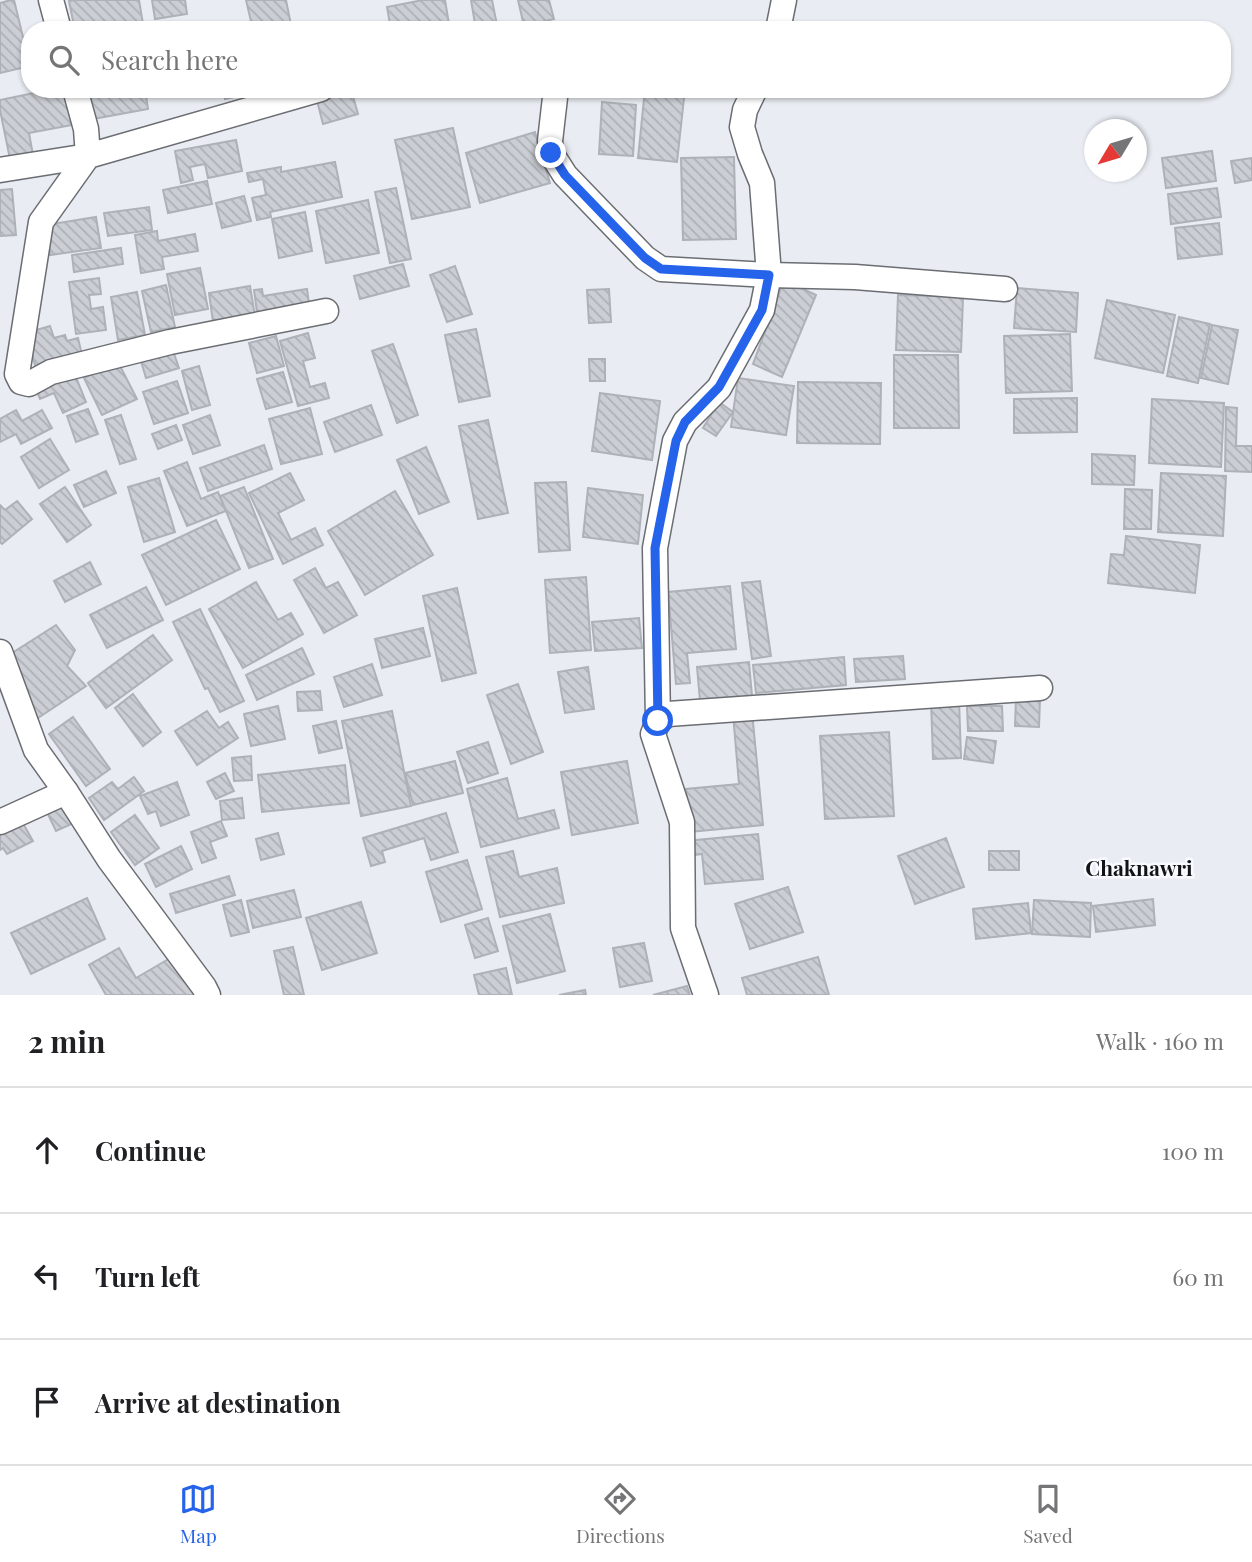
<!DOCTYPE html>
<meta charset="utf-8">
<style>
:root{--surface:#fff;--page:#f2f2f2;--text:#202124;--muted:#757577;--line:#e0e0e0;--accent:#2563eb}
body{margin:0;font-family:"Playfair Display",serif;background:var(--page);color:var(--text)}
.compass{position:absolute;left:1084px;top:119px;width:63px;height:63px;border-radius:50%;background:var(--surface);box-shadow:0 2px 5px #0004;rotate:232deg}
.stop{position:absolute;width:21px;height:21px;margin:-16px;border:5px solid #2563eb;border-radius:50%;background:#fff}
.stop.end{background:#2563eb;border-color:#fff;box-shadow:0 2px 7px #0008}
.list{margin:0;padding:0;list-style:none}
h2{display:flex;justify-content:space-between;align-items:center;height:91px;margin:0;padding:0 28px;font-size:30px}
h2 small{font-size:23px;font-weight:400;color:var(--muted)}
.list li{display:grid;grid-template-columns:46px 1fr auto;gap:21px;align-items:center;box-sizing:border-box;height:126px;padding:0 28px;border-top:2px solid var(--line)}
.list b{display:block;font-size:26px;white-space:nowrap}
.list em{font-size:23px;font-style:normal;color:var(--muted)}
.icon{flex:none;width:38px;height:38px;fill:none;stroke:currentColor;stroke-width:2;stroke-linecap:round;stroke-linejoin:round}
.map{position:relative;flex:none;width:1252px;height:995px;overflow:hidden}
.search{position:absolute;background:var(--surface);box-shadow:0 2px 5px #0004;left:21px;right:21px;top:21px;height:77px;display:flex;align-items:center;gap:18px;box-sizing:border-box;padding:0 24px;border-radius:28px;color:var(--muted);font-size:26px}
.sheet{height:469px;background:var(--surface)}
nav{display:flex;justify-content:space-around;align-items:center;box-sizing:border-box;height:98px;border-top:2px solid var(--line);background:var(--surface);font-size:19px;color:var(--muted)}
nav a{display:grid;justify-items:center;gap:4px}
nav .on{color:var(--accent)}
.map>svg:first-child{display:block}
.building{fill:url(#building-back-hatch);stroke:#aeb1b7;stroke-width:2}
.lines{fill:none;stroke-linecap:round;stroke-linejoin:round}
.minor-casing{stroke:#6a6d72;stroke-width:27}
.minor{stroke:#fff;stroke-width:24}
.route{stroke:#2563eb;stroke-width:9}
.labels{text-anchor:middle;stroke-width:5;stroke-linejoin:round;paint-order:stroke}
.quarter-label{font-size:21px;font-weight:bold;fill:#121315;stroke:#f7faff}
</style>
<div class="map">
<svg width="1252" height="995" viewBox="0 0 1252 995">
<defs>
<pattern id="building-back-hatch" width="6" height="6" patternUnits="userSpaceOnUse" patternTransform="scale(1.75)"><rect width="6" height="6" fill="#cbced4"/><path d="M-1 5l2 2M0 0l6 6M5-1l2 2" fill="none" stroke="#adb0b5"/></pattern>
</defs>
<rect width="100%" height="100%" fill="#e9edf3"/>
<!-- building -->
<g class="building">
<polygon points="11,0 14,0 30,66 0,73 0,3"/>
<polygon points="74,0 139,0 144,30 90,30 89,23 74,26 69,1"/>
<polygon points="152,0 185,0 187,14 155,19"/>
<polygon points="246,0 286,0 292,30 253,30"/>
<polygon points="423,0 445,0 450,30 391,30 387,7"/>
<polygon points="471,0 492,0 498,30 476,30"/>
<polygon points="518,0 549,0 554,19 524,26"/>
<polygon points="652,24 691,28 691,30 652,30"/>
<polygon points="207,26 208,30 191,30 191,28"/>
<polygon points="53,89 65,89 72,125 29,133 33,155 10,159 0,110 0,100"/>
<polygon points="89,89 145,89 148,109 93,119"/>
<polygon points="224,89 238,89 239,96 225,99"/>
<polygon points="253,89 279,89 255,95"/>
<polygon points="343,89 351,89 358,114 323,124 316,97"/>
<polygon points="645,89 685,89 677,162 638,158"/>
<polygon points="602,102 636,105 633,156 599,154"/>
<polygon points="453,128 470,207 412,219 395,140"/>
<polygon points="535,132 550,183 480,203 466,153"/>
<polygon points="236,140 242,171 208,178 205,164 190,167 193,180 181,183 175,151"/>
<polygon points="1212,151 1216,181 1166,188 1162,158"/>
<polygon points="734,157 736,239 683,240 681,158"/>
<polygon points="1252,158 1252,180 1235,183 1231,161"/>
<polygon points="335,162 342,197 270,212 271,217 257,220 252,198 266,195 263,179 249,182 247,173 281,167 281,172"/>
<polygon points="207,181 212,204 168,213 163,190"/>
<polygon points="396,188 411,259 390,263 375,192"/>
<polygon points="1217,188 1221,217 1171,224 1168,194"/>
<polygon points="12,189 16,235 0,236 0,190"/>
<polygon points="244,196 251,221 222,228 216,203"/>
<polygon points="368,200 379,253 326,263 316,211"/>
<polygon points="149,207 152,230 108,236 104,213"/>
<polygon points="305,212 312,251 279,258 272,219"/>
<polygon points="96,217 101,248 50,255 46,225"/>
<polygon points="1219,223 1222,254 1178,259 1175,228"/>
<polygon points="157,231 158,241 195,234 198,251 162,257 164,269 141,273 135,235"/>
<polygon points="121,248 123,264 74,272 72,255"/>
<polygon points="403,264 409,286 360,299 354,276"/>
<polygon points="455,266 472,314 447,322 430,275"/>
<polygon points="200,268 208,309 175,315 167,274"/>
<polygon points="99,278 101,294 89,295 91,309 103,307 106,330 76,334 69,282"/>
<polygon points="784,280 816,295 782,377 753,364"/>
<polygon points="166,285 175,327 151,332 142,291"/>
<polygon points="250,286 255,316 213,322 209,293"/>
<polygon points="1017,288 1078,293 1076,332 1014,328"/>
<polygon points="262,289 263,296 307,289 310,311 258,320 254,290"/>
<polygon points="609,289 611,322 589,323 587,290"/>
<polygon points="137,292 145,335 118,340 111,297"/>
<polygon points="898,295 963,297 961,352 896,350"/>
<polygon points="1107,300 1175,315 1163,373 1095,358"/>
<polygon points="1179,317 1210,324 1198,383 1167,376"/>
<polygon points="1212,325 1238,330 1228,384 1201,378"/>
<polygon points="50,326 54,338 65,335 67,341 78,338 83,359 37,372 26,333"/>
<polygon points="476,329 490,396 459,402 445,335"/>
<polygon points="308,333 315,358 303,361 310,387 325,383 329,398 298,406 280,341"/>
<polygon points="1070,334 1072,391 1006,393 1004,336"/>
<polygon points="276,336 284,366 257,373 249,343"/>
<polygon points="393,344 418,415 397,423 372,351"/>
<polygon points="172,348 179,368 146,378 140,358"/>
<polygon points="894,355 958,355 959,428 894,428"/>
<polygon points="589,359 605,359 605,381 590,381"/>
<polygon points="118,362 137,399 102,415 84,378"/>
<polygon points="199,366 210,405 192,410 182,371"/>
<polygon points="73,370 86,402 63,413 54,393 40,399 35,387"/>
<polygon points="283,372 292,402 266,409 257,379"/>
<polygon points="738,378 794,386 786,435 731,427"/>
<polygon points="177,381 188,413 154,424 143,392"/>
<polygon points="798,382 881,383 880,444 797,443"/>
<polygon points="600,393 660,401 652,460 592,451"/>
<polygon points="1077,398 1077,432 1014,433 1014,399"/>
<polygon points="1152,399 1224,403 1221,467 1149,463"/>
<polygon points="719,402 733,412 716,436 703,428"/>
<polygon points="371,405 382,435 335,452 324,422"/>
<polygon points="1226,407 1237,408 1236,446 1252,446 1252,472 1225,471"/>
<polygon points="310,408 322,454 281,464 269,419"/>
<polygon points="88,409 98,434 76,442 67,416"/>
<polygon points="16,410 22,421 42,410 52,428 21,444 16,434 0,442 0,419"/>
<polygon points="121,415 136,459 120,464 105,420"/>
<polygon points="210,415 220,445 193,454 183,425"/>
<polygon points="488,420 508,513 478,519 459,426"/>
<polygon points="176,425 182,440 158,449 152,434"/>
<polygon points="50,439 69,470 39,488 21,457"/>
<polygon points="264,445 272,469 208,491 200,468"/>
<polygon points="426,447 449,502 419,514 397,460"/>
<polygon points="1092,454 1135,456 1134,485 1092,484"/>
<polygon points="187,462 201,499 218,492 226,511 187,526 164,471"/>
<polygon points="106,471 116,493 84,507 74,485"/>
<polygon points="290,473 304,500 278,513 291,540 315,528 323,545 283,564 249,493"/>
<polygon points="1161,473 1226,476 1223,536 1158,532"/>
<polygon points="159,478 175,532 144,542 128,487"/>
<polygon points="566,482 570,550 539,552 535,483"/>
<polygon points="65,487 91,525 67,542 40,504"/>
<polygon points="244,487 273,559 249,568 220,496"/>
<polygon points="588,488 643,495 638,544 583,537"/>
<polygon points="1125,489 1152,490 1151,529 1124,529"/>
<polygon points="395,491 433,555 365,595 328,531"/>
<polygon points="17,501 32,519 2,544 0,542 0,505 5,510"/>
<polygon points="216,520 240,569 166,605 142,555"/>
<polygon points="1126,536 1200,545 1195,593 1108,583 1111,554 1124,555"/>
<polygon points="90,562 101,584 65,602 54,581"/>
<polygon points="315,568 326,588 338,582 357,615 324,633 294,580"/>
<polygon points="586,577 591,650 550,653 545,580"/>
<polygon points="760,581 771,656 752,659 742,583"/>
<polygon points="256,582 278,620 291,613 303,634 243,668 209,609"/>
<polygon points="730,586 736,649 687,653 690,683 676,684 668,592"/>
<polygon points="146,587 163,620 107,648 90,615"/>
<polygon points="457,588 476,673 442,681 423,596"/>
<polygon points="200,609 244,701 220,712 208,688 205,689 173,622"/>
<polygon points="639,618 642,648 595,651 592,622"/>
<polygon points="56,625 75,650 67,666 86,686 29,724 6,657"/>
<polygon points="423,628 430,656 382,668 375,639"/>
<polygon points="153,635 172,660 106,708 88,683"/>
<polygon points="302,648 314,674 257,700 246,675"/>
<polygon points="903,656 905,679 856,682 854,659"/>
<polygon points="844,657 846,685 756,693 753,665"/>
<polygon points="749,662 752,696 700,701 697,667"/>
<polygon points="372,664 382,695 344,707 334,677"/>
<polygon points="588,667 594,709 565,713 558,672"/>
<polygon points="518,684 543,752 511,764 487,695"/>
<polygon points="320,691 322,710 298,711 297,692"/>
<polygon points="133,694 161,732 143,746 115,708"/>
<polygon points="1016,698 1040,699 1039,727 1015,726"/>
<polygon points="959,699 961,758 933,759 931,700"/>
<polygon points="278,706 285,739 251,746 244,714"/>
<polygon points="967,706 1002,706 1003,731 968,731"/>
<polygon points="207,711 219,728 228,722 238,738 197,765 175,731"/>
<polygon points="392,711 411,806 361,816 342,721"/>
<polygon points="752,712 763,825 690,832 686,789 739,784 733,714"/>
<polygon points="73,717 110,769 86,786 49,734"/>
<polygon points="336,721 342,748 319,753 313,726"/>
<polygon points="889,732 894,816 825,819 820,736"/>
<polygon points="967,737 996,741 993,763 964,759"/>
<polygon points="488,742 498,773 468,783 457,752"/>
<polygon points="251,756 252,780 234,781 232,758"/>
<polygon points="455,761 463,793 413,805 405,773"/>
<polygon points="627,761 638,823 572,835 561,772"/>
<polygon points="345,765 349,803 262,812 258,775"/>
<polygon points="225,773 234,791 216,799 207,782"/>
<polygon points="134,777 144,791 104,820 89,798 112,782 118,789"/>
<polygon points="507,778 518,819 554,810 559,828 481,847 467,789"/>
<polygon points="177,782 189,815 161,826 156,811 148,814 140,796"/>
<polygon points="242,798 244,818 222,820 220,801"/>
<polygon points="65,799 76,822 56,831 45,808"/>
<polygon points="446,813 458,852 431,860 424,838 382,851 385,862 371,866 363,838"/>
<polygon points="135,815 159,848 135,865 111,832"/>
<polygon points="20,818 33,841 7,854 3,848 0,850 0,829"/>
<polygon points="221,821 227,836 210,842 216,858 202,863 191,832"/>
<polygon points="278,833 284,854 261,860 256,839"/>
<polygon points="758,834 763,879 705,884 702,854 687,856 686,841"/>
<polygon points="946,838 964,887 915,904 898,856"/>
<polygon points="181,846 192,869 156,887 145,864"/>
<polygon points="513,851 519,877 557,868 564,903 500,917 486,857"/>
<rect x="989" y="851" width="30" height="19"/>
<polygon points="467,860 482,909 441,922 426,872"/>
<polygon points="229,876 235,895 176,913 170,894"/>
<polygon points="788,887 803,932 750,949 735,904"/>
<polygon points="294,890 301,917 253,928 247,901"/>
<polygon points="87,898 105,939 31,974 11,933"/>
<polygon points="1153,899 1155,925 1096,932 1093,906"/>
<polygon points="241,900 249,932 231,936 223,905"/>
<polygon points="1034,900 1091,903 1090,937 1032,934"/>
<polygon points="361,902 377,953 322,970 306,918"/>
<polygon points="1028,903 1031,933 976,939 973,909"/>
<polygon points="550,914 565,971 517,983 503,926"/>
<polygon points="488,918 498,951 475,958 465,925"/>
<polygon points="644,943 652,981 620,987 613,948"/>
<polygon points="293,947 304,995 284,995 274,951"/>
<polygon points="119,948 136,978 172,957 194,995 106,995 89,965"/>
<polygon points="818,957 829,995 747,995 742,978"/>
<polygon points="506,968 512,995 479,995 474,975"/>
<polygon points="687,986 690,995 653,995"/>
<polygon points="585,990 586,995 559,995"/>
</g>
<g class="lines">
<!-- minor casing -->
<g class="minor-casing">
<g id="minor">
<polyline points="51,0 59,30"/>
<polyline points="778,30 784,0"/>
<polyline points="321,89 88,156 41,222 17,374 21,382 29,384 51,372 170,342 326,311"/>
<polyline points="556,89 550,141 551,153 565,175 645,258 661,269 769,275 855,277 1005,289"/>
<polyline points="0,170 88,156 86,129 75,89"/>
<polyline points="0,652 36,750 66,792 109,859 204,987 208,995"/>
<polyline points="658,721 655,548 675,441 685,422 719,388 762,310 769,275 762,183 750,154 742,127 745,110 755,89"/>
<polyline points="0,822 66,792"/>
<polyline points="706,995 683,928 682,822 653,734 658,721 668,714 1040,688"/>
</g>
</g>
<!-- minor -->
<use href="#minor" class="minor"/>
</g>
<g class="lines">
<!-- route -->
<polyline class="route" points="551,153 565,175 645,258 661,269 769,275 762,310 719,387 685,422 676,441 655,548 658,721"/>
</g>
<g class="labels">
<!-- quarter labels -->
<g class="quarter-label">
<text x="1139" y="876">Chaknawri</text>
</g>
</g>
</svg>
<svg class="compass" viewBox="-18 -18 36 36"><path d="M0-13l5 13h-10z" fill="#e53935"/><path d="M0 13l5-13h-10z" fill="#757577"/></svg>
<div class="stop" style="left:658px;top:721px"></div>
<div class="stop end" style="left:551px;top:153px"></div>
<div class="search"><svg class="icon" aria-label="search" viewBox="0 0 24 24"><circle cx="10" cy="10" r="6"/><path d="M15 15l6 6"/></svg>Search here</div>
</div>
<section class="sheet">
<h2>2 min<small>Walk · 160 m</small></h2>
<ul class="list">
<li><svg class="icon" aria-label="ahead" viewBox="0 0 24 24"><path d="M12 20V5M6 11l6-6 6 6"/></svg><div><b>Continue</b></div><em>100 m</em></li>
<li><svg class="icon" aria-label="left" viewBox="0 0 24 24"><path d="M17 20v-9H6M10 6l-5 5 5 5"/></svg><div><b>Turn left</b></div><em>60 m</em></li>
<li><svg class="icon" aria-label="arrive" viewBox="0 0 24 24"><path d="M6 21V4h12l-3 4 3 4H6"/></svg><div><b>Arrive at destination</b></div></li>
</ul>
</section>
<nav>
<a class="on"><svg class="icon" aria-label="map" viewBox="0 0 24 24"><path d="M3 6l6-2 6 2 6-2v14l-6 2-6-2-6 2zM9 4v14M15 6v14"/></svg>Map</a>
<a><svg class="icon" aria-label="directions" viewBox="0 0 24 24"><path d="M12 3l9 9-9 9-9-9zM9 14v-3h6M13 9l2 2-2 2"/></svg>Directions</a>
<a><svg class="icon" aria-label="saved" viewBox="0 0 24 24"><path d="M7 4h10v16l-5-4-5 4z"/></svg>Saved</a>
</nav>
